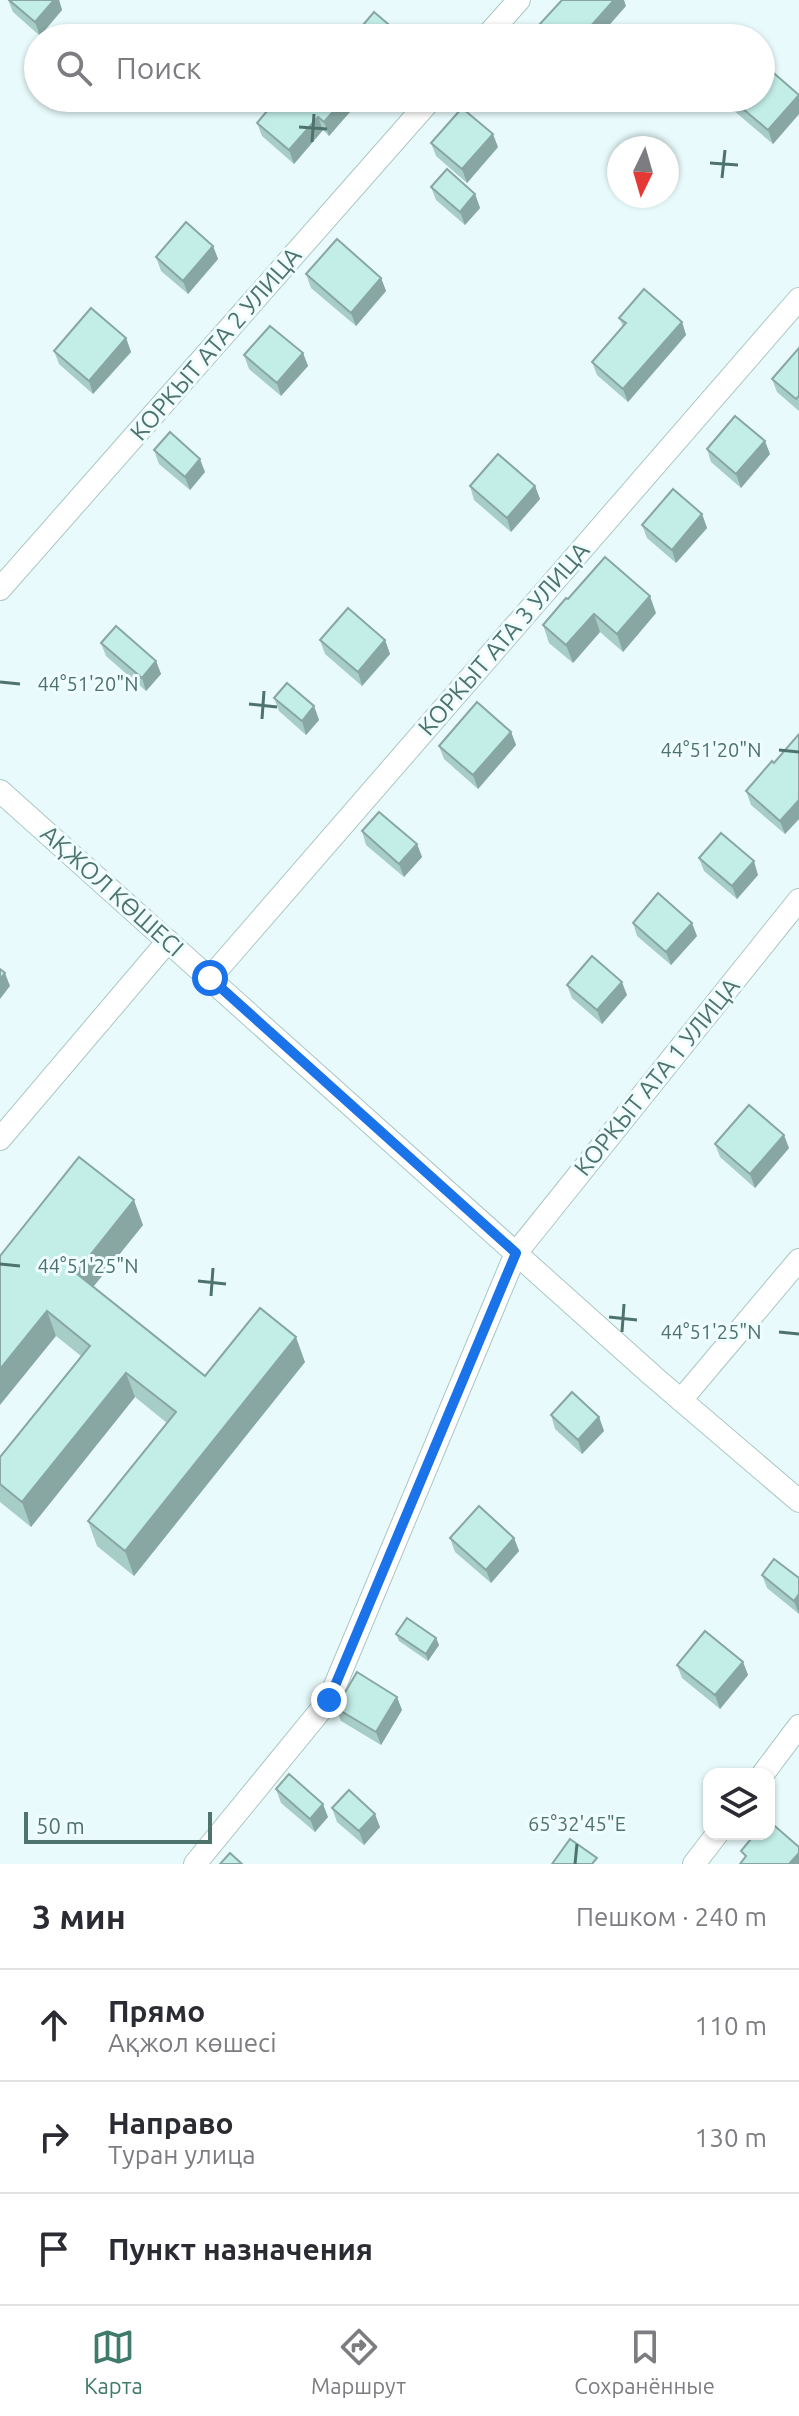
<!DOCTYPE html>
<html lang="ru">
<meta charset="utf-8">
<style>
:root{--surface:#fff;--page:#f2f2f3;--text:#2b2b33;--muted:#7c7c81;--line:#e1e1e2;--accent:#3f7a6b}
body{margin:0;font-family:Ubuntu,sans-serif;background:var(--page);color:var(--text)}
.controls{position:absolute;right:24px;bottom:24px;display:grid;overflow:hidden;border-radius:16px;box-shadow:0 2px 6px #0004}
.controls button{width:72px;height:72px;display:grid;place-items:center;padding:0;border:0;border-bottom:2px solid var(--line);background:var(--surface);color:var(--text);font:40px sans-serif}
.compass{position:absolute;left:607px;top:136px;width:72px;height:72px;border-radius:50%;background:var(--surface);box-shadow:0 2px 6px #0004;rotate:185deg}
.scale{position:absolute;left:24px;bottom:20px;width:188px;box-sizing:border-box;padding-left:8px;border:4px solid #4e736c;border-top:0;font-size:22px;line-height:28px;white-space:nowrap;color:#4e736c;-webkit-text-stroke:6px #effdfe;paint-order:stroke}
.stop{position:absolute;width:24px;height:24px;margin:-18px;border:6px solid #1a73e8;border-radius:50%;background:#fff}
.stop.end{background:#1a73e8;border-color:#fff;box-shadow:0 2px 8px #0008}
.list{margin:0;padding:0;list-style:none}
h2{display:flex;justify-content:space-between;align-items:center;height:104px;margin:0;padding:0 32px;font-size:34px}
h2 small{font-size:26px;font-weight:400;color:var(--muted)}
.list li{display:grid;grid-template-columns:52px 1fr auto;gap:24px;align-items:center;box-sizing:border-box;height:112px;padding:0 32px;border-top:2px solid var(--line)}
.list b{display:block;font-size:30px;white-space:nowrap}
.list p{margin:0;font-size:26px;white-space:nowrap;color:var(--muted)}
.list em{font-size:26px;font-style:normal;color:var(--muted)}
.icon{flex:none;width:44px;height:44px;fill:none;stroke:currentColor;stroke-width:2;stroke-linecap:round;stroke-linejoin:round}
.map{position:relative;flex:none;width:799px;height:1864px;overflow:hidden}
.search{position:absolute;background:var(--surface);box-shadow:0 2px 6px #0004;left:24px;right:24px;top:24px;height:88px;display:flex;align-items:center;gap:20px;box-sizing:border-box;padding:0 28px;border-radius:44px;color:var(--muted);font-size:30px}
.sheet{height:440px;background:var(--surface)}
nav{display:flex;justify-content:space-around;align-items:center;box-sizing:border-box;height:112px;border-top:2px solid var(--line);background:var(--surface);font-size:22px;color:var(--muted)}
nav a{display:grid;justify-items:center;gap:4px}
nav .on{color:var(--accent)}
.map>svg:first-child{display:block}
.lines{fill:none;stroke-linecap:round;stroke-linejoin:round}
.minor-casing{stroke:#aac7c4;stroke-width:24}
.minor{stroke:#fff;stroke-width:22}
.wall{fill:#a7cdc7}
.shaded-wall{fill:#88a7a2}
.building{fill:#c2eee7;stroke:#88a7a2;stroke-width:2}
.route{stroke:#1a73e8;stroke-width:10}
.ticks{fill:none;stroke:#4e736c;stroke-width:3}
.labels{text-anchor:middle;stroke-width:6;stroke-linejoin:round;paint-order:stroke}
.street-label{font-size:24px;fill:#4e736c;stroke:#effdfe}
.ticks-label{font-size:20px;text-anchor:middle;fill:#4e736c;stroke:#effdfe;stroke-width:6;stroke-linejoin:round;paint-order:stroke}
</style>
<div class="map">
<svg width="799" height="1864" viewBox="0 0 799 1864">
<rect width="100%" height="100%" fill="#e8fafb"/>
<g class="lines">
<!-- minor casing -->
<g class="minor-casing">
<g id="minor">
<polyline points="485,38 519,0"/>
<polyline points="0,589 432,98"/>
<polyline points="0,791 654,1377 799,1501"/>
<polyline points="210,978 799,299"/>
<polyline points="0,1139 168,941"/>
<polyline points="681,1400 799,1260"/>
<polyline points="763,1774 799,1726"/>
<polyline points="195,1864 329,1700 516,1253 799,900"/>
<polyline points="694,1864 717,1834"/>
</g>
</g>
<!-- minor -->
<use href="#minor" class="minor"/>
</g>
<!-- wall -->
<g class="wall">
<polygon points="8,0 59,0 62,10 40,36 13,12"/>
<polygon points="799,95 799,114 773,144 733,110 729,98 761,98"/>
<polygon points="281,98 353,98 356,105 329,136 323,130 294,164 262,136 257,123"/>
<polygon points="431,143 498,147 467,183 436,156"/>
<polygon points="431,187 475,194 480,208 465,225 436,200"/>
<polygon points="213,246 218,259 188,294 161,271 156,257"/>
<polygon points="306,274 381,278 386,291 356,326 311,288"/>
<polygon points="619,318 682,322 686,335 628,402 597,375 592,362 623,326"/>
<polygon points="126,338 131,352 93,394 59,364 54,351"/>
<polygon points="799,348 799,411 777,392 772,379"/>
<polygon points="303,353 308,366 281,396 249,369 244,355"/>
<polygon points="707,449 770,454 741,488 711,462"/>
<polygon points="154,450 205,472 190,490 159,464"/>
<polygon points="470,486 535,486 540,499 511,532 474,500"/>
<polygon points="702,514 707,528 676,563 647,538 642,525"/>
<polygon points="568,599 656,613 623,652 600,632 573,663 549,643 543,625"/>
<polygon points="320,640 385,640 390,654 362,686 325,654"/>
<polygon points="101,643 156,661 161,674 146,691 106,656"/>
<polygon points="274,698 314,706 319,720 306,735 279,711"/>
<polygon points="511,732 516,745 478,789 444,759 439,746"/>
<polygon points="799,734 799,819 785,834 751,805 746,791 774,763"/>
<polygon points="362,831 417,844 422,857 404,877 366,845"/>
<polygon points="699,858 758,875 737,899 704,871"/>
<polygon points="633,923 697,936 671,965 637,936"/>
<polygon points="567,985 627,995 602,1024 572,998"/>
<polygon points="715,1144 789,1148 755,1188 720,1157"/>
<polygon points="143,1225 93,1287 205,1376 305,1362 134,1576 97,1546 88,1521 167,1423 135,1397 31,1527 0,1502 0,1457 81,1356 56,1336 0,1256"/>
<polygon points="551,1415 599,1417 604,1431 582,1454 555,1429"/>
<polygon points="450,1538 514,1538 519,1551 491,1583 455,1552"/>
<polygon points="762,1575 799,1578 799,1614 767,1588"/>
<polygon points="396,1634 436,1638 439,1645 428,1661 399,1641"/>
<polygon points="743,1662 748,1675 720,1709 682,1678 677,1665"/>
<polygon points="336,1708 402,1710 381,1745 341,1721"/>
<polygon points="276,1789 328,1817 315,1832 281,1803"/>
<polygon points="332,1808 380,1827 364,1845 337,1822"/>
</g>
<!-- shaded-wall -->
<g class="shaded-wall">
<polygon points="54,0 59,0 62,10 40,36 35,22"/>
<polygon points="614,0 624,0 626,6 598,38 590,27"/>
<polygon points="799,95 799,114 773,144 768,130"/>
<polygon points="345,98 353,98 356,105 329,136 324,122"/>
<polygon points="318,117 323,130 294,164 289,150"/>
<polygon points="493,134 498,147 467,183 462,169"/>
<polygon points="475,194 480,208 465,225 460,212"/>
<polygon points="213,246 218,259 188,294 183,281"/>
<polygon points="381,278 386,291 356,326 351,313"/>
<polygon points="682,322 686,335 628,402 623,389"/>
<polygon points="126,338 131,352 93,394 89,381"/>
<polygon points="303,353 308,366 281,396 277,383"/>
<polygon points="765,441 770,454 741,488 736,474"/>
<polygon points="200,459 205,472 190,490 185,477"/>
<polygon points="535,486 540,499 511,532 507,518"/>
<polygon points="702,514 707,528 676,563 672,550"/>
<polygon points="650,596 656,613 623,652 617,634"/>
<polygon points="594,614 600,632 573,663 566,645"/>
<polygon points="385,640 390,654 362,686 358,672"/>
<polygon points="156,661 161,674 146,691 142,678"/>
<polygon points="314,706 319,720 306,735 302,721"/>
<polygon points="511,732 516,745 478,789 473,775"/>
<polygon points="799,800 799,819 785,834 780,821"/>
<polygon points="417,844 422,857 404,877 399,864"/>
<polygon points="754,861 758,875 737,899 732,886"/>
<polygon points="692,923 697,936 671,965 666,952"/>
<polygon points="5,973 10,986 0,999 0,979"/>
<polygon points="622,982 627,995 602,1024 597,1010"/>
<polygon points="784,1135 789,1148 755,1188 750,1174"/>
<polygon points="134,1200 143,1225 85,1297 76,1273"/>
<polygon points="47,1311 56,1336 0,1405 0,1369"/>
<polygon points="296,1337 305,1362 134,1576 125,1551"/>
<polygon points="126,1373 135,1397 31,1527 22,1502"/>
<polygon points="599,1417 604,1431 582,1454 578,1440"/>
<polygon points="514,1538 519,1551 491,1583 486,1570"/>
<polygon points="799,1594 799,1614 794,1601"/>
<polygon points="436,1638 439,1645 428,1661 426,1654"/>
<polygon points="743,1662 748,1675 720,1709 715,1695"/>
<polygon points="397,1697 402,1710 381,1745 376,1732"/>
<polygon points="323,1804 328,1817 315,1832 310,1819"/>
<polygon points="375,1814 380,1827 364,1845 359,1831"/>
<polygon points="799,1853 799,1864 789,1864"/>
</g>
<!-- building -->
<g class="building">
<polygon points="9,0 54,0 35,22"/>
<polygon points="562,0 614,0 590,27 603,38 527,38"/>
<polygon points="374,12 401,35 398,38 352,38"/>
<polygon points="761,62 799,95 768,130 730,98 761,98"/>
<polygon points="278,98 280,99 345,98 324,122 318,117 289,150 257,123"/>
<polygon points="462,108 493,134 462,169 431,143"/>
<polygon points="447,169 475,194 460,212 431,187"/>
<polygon points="186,222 213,246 183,281 156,257"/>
<polygon points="337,239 381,278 351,313 306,274"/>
<polygon points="644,289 682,322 623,389 592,362 626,323 619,318"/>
<polygon points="91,308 126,338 89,381 54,351"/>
<polygon points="270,326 303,353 277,383 244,355"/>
<polygon points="799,348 799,396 796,399 772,379"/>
<polygon points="735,416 765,441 736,474 707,449"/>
<polygon points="170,432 200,459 185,477 154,450"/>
<polygon points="498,454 535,486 507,518 470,486"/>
<polygon points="673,489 702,514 672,550 642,525"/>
<polygon points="605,557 650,596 617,634 594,614 566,645 543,625 566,598 568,599"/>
<polygon points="348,608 385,640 358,672 320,640"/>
<polygon points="116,626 156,661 142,678 101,643"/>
<polygon points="287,683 314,706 302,721 274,698"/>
<polygon points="477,702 511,732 473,775 439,746"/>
<polygon points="799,734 799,800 780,821 746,791 772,761 774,763"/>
<polygon points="379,812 417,844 399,864 362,831"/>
<polygon points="721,833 754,861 732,886 699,858"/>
<polygon points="658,893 692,923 666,952 633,923"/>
<polygon points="592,956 622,982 597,1010 567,985"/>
<polygon points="0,969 5,973 0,979"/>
<polygon points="749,1105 784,1135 750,1174 715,1144"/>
<polygon points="79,1157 134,1200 76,1273 205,1376 260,1308 296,1337 125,1551 88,1521 176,1412 126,1373 22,1502 0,1484 0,1457 90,1346 47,1311 0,1369 0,1256"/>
<polygon points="572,1392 599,1417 578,1440 551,1415"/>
<polygon points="479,1506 514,1538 486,1570 450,1538"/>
<polygon points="774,1559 799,1578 799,1594 794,1601 762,1575"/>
<polygon points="407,1618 436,1638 426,1654 396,1634"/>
<polygon points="705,1631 743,1662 715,1695 677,1665"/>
<polygon points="357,1672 397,1697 376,1732 336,1708"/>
<polygon points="289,1774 323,1804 310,1819 276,1789"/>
<polygon points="349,1790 375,1814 359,1831 332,1808"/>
<polygon points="769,1821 799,1847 799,1853 789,1864 740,1864 746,1856 741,1851 755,1834 769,1834"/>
<polygon points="570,1839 597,1858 592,1864 552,1864"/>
<polygon points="230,1853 242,1864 220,1864"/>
</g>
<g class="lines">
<!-- route -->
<polyline class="route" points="210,978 516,1253 329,1700"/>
</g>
<!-- ticks -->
<path class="ticks" d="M299,127L327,129M312,142L314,114M710,163L738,165M722,178L725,150M0,682L20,684M249,704L277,707M262,719L264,691M779,750L799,752M0,1264L20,1266M198,1281L226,1284M211,1296L213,1268M609,1317L637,1320M622,1332L624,1304M779,1332L799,1334M575,1864L577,1844"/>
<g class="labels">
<!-- street labels -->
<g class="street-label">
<text transform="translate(216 344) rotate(-49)" y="8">КОРКЫТ АТА 2 УЛИЦА</text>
<text transform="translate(504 639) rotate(-49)" y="8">КОРКЫТ АТА 3 УЛИЦА</text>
<text transform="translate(112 891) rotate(42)" y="8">АҚЖОЛ КӨШЕСІ</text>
<text transform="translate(657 1077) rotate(-51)" y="8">КОРКЫТ АТА 1 УЛИЦА</text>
</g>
</g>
<g class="ticks-label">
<text x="88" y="691">44°51'20"N</text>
<text x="711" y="757">44°51'20"N</text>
<text x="88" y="1273">44°51'25"N</text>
<text x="711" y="1339">44°51'25"N</text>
<text x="577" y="1831">65°32'45"E</text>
</g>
</svg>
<div class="controls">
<button><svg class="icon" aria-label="layers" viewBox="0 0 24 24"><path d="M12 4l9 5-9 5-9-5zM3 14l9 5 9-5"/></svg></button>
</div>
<svg class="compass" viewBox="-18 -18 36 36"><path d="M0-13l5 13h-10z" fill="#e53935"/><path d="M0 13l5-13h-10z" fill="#7c7c81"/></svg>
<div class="scale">50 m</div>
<div class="stop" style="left:210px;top:978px"></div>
<div class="stop end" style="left:329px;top:1700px"></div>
<div class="search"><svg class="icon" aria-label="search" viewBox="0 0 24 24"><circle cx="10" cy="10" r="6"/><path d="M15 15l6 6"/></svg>Поиск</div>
</div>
<section class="sheet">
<h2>3 мин<small>Пешком · 240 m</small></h2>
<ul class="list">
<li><svg class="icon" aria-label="ahead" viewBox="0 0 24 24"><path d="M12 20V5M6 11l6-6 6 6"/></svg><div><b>Прямо</b><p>Ақжол көшесі</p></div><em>110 m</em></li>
<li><svg class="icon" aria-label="right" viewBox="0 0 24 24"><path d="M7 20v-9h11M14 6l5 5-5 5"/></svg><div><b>Направо</b><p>Туран улица</p></div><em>130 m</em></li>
<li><svg class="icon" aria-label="arrive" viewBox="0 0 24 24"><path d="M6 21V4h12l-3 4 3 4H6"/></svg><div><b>Пункт назначения</b></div></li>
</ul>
</section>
<nav>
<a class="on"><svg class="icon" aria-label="map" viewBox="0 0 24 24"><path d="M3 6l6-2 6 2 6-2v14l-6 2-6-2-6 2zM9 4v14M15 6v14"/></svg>Карта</a>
<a><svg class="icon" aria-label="directions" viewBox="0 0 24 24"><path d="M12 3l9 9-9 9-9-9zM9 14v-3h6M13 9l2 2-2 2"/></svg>Маршрут</a>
<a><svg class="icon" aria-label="saved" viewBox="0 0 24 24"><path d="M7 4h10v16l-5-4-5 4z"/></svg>Сохранённые</a>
</nav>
